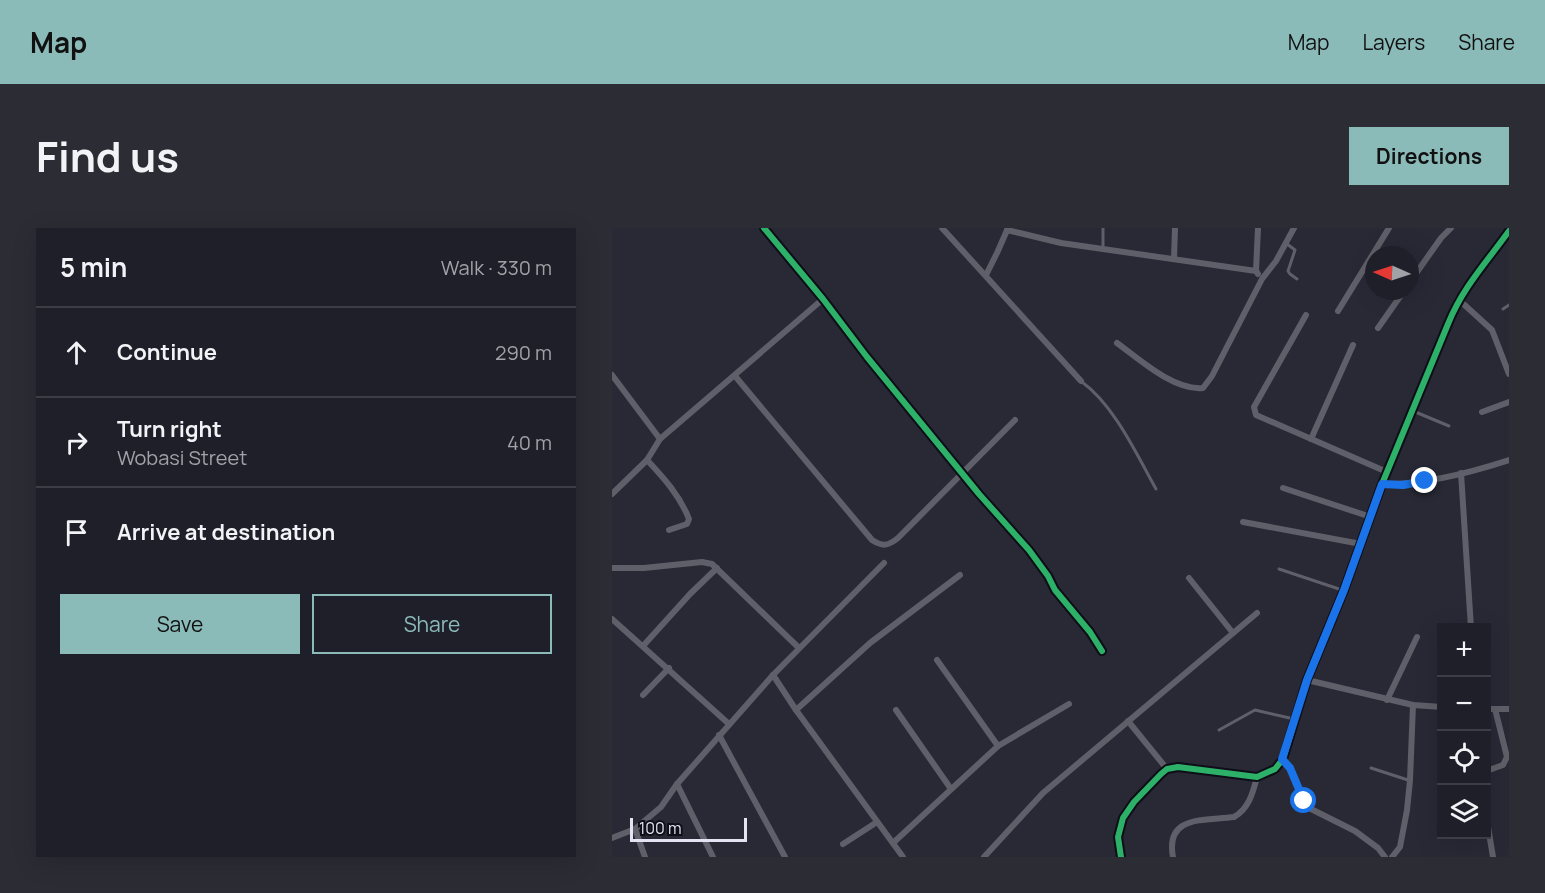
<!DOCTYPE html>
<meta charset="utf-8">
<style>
:root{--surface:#1e1f28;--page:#2b2c34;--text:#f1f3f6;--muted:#a1a2a8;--line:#3c3d45;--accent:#8bbbb9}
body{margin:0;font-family:Manrope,sans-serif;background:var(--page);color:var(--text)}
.controls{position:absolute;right:18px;bottom:18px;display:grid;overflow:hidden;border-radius:0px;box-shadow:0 6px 24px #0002}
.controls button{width:54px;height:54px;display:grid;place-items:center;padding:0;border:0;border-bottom:2px solid var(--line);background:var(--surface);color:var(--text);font:30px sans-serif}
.compass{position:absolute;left:753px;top:18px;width:54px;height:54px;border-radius:50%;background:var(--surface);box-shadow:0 6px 24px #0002;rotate:273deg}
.scale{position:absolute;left:18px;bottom:15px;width:117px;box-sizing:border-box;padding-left:6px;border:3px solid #e2e4f3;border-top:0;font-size:16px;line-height:21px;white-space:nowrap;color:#e2e4f3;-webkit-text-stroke:4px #0e0e18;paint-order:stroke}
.stop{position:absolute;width:18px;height:18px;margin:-14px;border:4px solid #1a73e8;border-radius:50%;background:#fff}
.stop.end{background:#1a73e8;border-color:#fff;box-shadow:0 2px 6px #0008}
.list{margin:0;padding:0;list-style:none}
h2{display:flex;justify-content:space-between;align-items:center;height:78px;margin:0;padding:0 24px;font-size:26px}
h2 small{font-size:20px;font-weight:400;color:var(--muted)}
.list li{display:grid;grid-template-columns:39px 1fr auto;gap:18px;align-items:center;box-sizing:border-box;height:90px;padding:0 24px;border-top:2px solid var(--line)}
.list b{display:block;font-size:22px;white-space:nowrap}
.list p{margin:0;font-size:20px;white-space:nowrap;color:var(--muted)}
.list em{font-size:20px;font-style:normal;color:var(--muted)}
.actions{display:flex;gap:12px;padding:18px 24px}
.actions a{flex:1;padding:14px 0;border:2px solid var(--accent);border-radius:0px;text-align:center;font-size:21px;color:var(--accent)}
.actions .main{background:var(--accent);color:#111}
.icon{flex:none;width:33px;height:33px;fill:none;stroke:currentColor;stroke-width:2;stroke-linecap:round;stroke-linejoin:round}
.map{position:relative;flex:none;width:897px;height:629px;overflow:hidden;border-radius:0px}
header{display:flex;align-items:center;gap:36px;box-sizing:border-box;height:84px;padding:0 30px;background:var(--accent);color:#111}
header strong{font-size:28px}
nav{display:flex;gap:33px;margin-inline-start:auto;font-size:21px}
.intro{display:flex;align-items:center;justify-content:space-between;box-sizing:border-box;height:144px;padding:0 36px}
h1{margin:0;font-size:42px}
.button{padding:15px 27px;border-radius:0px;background:var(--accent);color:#111;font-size:21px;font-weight:700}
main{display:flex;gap:36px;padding:0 36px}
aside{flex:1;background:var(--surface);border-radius:0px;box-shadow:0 6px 24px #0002}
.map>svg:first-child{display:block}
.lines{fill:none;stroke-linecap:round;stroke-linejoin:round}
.service{stroke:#5f5f69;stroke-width:3}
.minor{stroke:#5f5f69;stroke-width:6}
.cycleway-casing{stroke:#0e0e18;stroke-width:10}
.cycleway{stroke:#2db169;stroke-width:6}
.route{stroke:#1a73e8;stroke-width:8}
</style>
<header>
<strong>Map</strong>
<nav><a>Map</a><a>Layers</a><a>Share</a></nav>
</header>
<div class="intro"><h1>Find us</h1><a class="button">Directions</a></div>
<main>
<aside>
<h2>5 min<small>Walk · 330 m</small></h2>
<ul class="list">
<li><svg class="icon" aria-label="ahead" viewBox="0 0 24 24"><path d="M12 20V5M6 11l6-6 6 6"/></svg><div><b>Continue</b></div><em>290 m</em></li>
<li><svg class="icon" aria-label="right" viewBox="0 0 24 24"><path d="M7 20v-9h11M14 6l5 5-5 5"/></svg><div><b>Turn right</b><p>Wobasi Street</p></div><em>40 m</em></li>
<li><svg class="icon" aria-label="arrive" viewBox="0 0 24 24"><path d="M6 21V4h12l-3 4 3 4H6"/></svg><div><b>Arrive at destination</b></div></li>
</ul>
<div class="actions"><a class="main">Save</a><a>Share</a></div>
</aside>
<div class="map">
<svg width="897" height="629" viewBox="0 0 897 629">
<rect width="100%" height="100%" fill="#282935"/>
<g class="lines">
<!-- service -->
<g class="service">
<polyline points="675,16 683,22 676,43 678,46 685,51"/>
<polyline points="491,20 491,0"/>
<polyline points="891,81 897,77"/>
<path d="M470,154C502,177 525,227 544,261"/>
<polyline points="801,183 837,198"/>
<polyline points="667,341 730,362"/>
<polyline points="607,502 643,482 682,491"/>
<polyline points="759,540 796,552"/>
</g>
<!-- minor -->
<g class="minor">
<polyline points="152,0 211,71 255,129 367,266 417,322 436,348 443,362 478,404 490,423"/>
<polyline points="330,0 469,153"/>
<polyline points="395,2 449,15 644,43"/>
<polyline points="562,31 563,0"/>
<polyline points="646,46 644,43 646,0"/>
<polyline points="374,47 385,25 396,0"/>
<polyline points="798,54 829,10 839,0"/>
<polyline points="846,71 880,102 897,146"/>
<polyline points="726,83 777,0"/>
<polyline points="694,87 642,179 644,187 775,244"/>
<polyline points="766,100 792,63"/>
<path d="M505,115C527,131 562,163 591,160L600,148L650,51L664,33L682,0"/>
<polyline points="0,147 48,211"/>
<path d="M123,148L260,312C271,319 276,318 286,310L403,192"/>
<polyline points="870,184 897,174"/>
<polyline points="699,211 741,117"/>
<path d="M35,232C52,250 68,268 77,291L75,296L57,302"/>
<polyline points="849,245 859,400"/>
<path d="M770,256C812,257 857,245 897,232"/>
<polyline points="671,260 759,289"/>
<polyline points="0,266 35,232 48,211 211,71"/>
<polyline points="631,294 749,316"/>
<polyline points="0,340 32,340 90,334 100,336 187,420"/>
<polyline points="577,350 621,405"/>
<polyline points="0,391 117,496"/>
<polyline points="31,418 78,366 105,340"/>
<polyline points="325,432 386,518"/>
<polyline points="161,447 184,482 291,629"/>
<polyline points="695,452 801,477 830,479"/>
<polyline points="31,467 57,440"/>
<polyline points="775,472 805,409"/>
<polyline points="874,481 897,481"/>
<polyline points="184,482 258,415 348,347"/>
<polyline points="284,482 339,561"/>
<polyline points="516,493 555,541"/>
<polyline points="107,507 173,629"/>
<polyline points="671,531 678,541 695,579 743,603 766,620 773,629"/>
<polyline points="874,545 877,542 891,537 895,529 883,481"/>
<polyline points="65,556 101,629"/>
<polyline points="875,593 881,629"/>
<polyline points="23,601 33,629"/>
<polyline points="0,610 23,601 49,579 65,556 161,447 272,335"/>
<polyline points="281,615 386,518 457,476"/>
<polyline points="231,616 265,594"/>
<polyline points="372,629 431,565 645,385"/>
<path d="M509,629L506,609L511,590L522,574L549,546L555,541L566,539L645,549L663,541L671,531L695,452L732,362L770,256L836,96C851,59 874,35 897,3"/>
<path d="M561,629C553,587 592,593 622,589C637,581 641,564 645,549"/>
<polyline points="780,629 788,619 795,582 798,552 801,477"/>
</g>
<!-- cycleway casing -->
<g class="cycleway-casing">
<g id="cycleway">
<polyline points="152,0 211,71 255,129 367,266 417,322 436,348 443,362 478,404 490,423"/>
<path d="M509,629L506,609L511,590L522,574L549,546L555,541L566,539L645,549L663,541L671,531L695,452L732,362L770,256L836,96C851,59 874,35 897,3"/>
</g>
</g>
<!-- cycleway -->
<use href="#cycleway" class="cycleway"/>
</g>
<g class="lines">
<!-- route -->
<polyline class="route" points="692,573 678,540 670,531 695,452 732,362 770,256 791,257 813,253"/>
</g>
</svg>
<div class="controls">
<button>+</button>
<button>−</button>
<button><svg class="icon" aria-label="locate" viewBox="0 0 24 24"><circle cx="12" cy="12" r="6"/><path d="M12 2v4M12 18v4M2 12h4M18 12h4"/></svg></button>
<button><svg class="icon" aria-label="layers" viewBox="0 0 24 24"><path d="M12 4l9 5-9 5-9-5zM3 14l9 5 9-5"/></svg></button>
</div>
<svg class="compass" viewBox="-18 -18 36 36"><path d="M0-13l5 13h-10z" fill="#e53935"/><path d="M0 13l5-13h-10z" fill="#a1a2a8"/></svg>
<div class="scale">100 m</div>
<div class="stop" style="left:692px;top:573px"></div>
<div class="stop end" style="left:813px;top:253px"></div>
</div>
</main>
